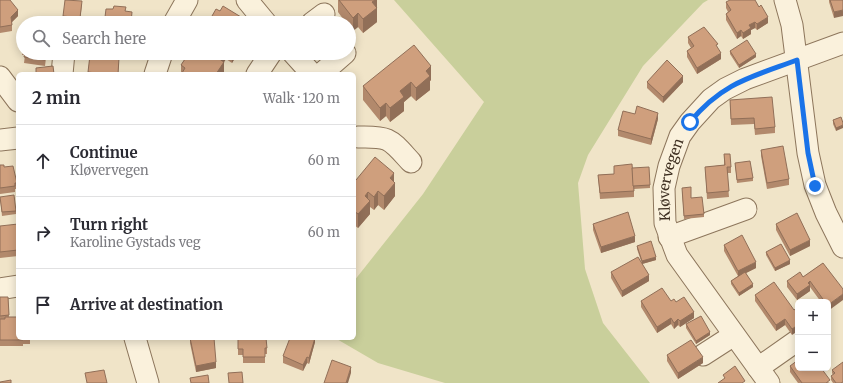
<!DOCTYPE html>
<meta charset="utf-8">
<style>
:root{--surface:#fff;--page:#f7f7f7;--text:#2b2b33;--muted:#7c7c81;--line:#e1e1e2}
body{margin:0;font-family:Merriweather,serif;background:var(--page);color:var(--text)}
.controls{position:absolute;right:12px;bottom:12px;display:grid;overflow:hidden;border-radius:6px;box-shadow:0 2px 10px #0003}
.controls button{width:36px;height:36px;display:grid;place-items:center;padding:0;border:0;border-bottom:1px solid var(--line);background:var(--surface);color:var(--text);font:20px sans-serif}
.stop{position:absolute;width:12px;height:12px;margin:-9px;border:3px solid #1a73e8;border-radius:50%;background:#fff}
.stop.end{background:#1a73e8;border-color:#fff;box-shadow:0 1px 4px #0008}
.list{margin:0;padding:0;list-style:none}
h2{display:flex;justify-content:space-between;align-items:center;height:52px;margin:0;padding:0 16px;font-size:17px}
h2 small{font-size:13px;font-weight:400;color:var(--muted)}
.list li{display:grid;grid-template-columns:26px 1fr auto;gap:12px;align-items:center;box-sizing:border-box;height:72px;padding:0 16px;border-top:1px solid var(--line)}
.list b{display:block;font-size:15px;white-space:nowrap}
.list p{margin:0;font-size:13px;white-space:nowrap;color:var(--muted)}
.list em{font-size:13px;font-style:normal;color:var(--muted)}
.icon{flex:none;width:22px;height:22px;fill:none;stroke:currentColor;stroke-width:2;stroke-linecap:round;stroke-linejoin:round}
.map{position:relative;flex:none;width:843px;height:383px;overflow:hidden}
.search{position:absolute;background:var(--surface);box-shadow:0 2px 10px #0003;left:16px;top:16px;width:340px;height:44px;display:flex;align-items:center;gap:10px;box-sizing:border-box;padding:0 14px;border-radius:22px;color:var(--muted);font-size:15px}
.panel{position:absolute;background:var(--surface);box-shadow:0 2px 10px #0003;left:16px;top:72px;width:340px;height:268px;border-radius:6px}
.map>svg:first-child{display:block}
.green{fill:#c9cf9b}
.lines{fill:none;stroke-linecap:round;stroke-linejoin:round}
.minor-casing{stroke:#8d765c;stroke-width:23}
.minor{stroke:#faf1dc;stroke-width:21}
.wall{fill:#b2896c}
.shaded-wall{fill:#916f58}
.building{fill:#cf9f7d;stroke:#916f58}
.route{stroke:#1a73e8;stroke-width:5}
.labels{text-anchor:middle;stroke-width:3;stroke-linejoin:round;paint-order:stroke}
.street-label{font-size:14px;fill:#3d2e20;stroke:#f7eed8}
</style>
<div class="map">
<svg width="843" height="383" viewBox="0 0 843 383">
<rect width="100%" height="100%" fill="#f0e4c8"/>
<!-- green -->
<polygon class="green" points="394,0 708,0 703,3 643,66 588,155 578,183 585,269 603,323 650,383 445,383 378,363 335,338 354,338 354,281 423,194 484,102"/>
<g class="lines">
<!-- minor casing -->
<g class="minor-casing">
<g id="minor">
<polyline points="247,0 266,23"/>
<polyline points="785,0 792,25 808,153 815,185 826,213 843,247"/>
<polyline points="174,23 187,0"/>
<polyline points="312,23 324,14"/>
<polyline points="293,53 312,74"/>
<polyline points="62,74 64,53"/>
<polyline points="155,74 162,53"/>
<polyline points="257,74 271,53"/>
<polyline points="321,74 345,53"/>
<polyline points="0,77 18,101"/>
<path d="M358,137C390,136 390,139 411,162"/>
<polyline points="0,140 18,138"/>
<polyline points="669,237 746,209"/>
<polyline points="0,289 18,286"/>
<polyline points="135,338 148,383"/>
<polyline points="703,355 734,335"/>
<polyline points="758,368 798,340"/>
<path id="s1" d="M769,383L677,255L665,223L664,188L669,166L680,136L690,122L711,99L725,89L745,79L843,43"/>
</g>
</g>
<!-- minor -->
<use href="#minor" class="minor"/>
</g>
<!-- wall -->
<g class="wall">
<polygon points="0,0 18,16 12,22 12,31 0,33"/>
<polygon points="338,0 377,0 377,22 363,33 358,27 353,31 349,26 349,23 346,23 338,12"/>
<polygon points="829,0 843,0 834,18 829,2"/>
<polygon points="726,2 768,23 757,30 755,28 751,30 751,34 743,39 741,36 737,39 726,20 726,14 728,12 726,8"/>
<polygon points="82,4 80,21 63,19 63,16"/>
<polygon points="688,37 721,59 697,74 687,57 687,51 691,48 688,43"/>
<polygon points="23,39 23,53 51,53 51,59 46,58 45,66 24,63 25,55 22,55"/>
<polygon points="730,51 756,57 739,68 730,54"/>
<polygon points="189,53 238,53 232,63 226,59 224,62 224,74 181,74 181,65"/>
<polygon points="90,55 111,57 119,64 118,74 88,74"/>
<polygon points="431,80 430,81 430,90 416,101 411,96 404,102 404,111 390,122 386,116 380,121 363,100 363,86"/>
<polygon points="647,82 683,82 663,103 647,88"/>
<polygon points="730,100 775,127 775,133 755,135 754,124 731,125"/>
<polygon points="841,117 836,131 833,124 833,120"/>
<polygon points="658,119 651,145 618,136 618,130"/>
<polygon points="761,150 789,179 789,185 767,189 761,156"/>
<polygon points="724,154 731,167 731,173 727,173 729,197 707,199 705,167 724,165"/>
<polygon points="735,163 753,178 753,181 737,183"/>
<polygon points="0,165 4,167 17,183 17,189 15,189 15,192 0,194"/>
<polygon points="614,166 632,168 650,185 650,188 634,189 634,197 600,199 598,175 614,174"/>
<polygon points="354,178 356,180 394,182 395,196 384,210 378,205 374,210 370,207 370,214 358,228 354,225"/>
<polygon points="682,191 691,198 704,214 704,217 684,219"/>
<polygon points="0,197 16,211 16,214 2,216"/>
<polygon points="593,224 635,242 601,253 593,230"/>
<polygon points="776,224 810,246 790,256 776,230"/>
<polygon points="0,226 18,228 18,256 0,258"/>
<polygon points="724,245 756,268 746,273 753,287 739,296 731,284 731,281 738,276 724,251"/>
<polygon points="637,246 656,260 642,264 637,249"/>
<polygon points="766,252 790,264 775,271 766,255"/>
<polygon points="823,263 828,302 821,302 810,287 810,291 797,300 787,287 787,281 803,277"/>
<polygon points="611,272 649,281 622,297 611,278"/>
<polygon points="755,295 794,310 792,335 785,325 776,331 755,301"/>
<polygon points="0,297 8,297 9,317 30,338 30,344 23,344 23,346 0,346 0,319 5,319 0,319"/>
<polygon points="641,301 671,301 676,302 694,318 680,327 678,325 674,329 671,324 657,333 641,307"/>
<polygon points="686,324 710,335 696,344 686,328"/>
<polygon points="58,338 67,338 58,339"/>
<polygon points="83,338 92,338 92,339 83,340"/>
<polygon points="190,338 216,368 196,372 190,343"/>
<polygon points="315,338 315,342 309,364 307,363 303,371 283,363 283,356"/>
<polygon points="238,339 267,348 267,354 265,354 265,363 243,363 243,355 238,355"/>
<polygon points="667,355 703,363 678,379 667,361"/>
<polygon points="790,366 830,383 798,383 790,372"/>
<polygon points="832,370 843,383 833,383 831,380 831,376 833,375 832,373"/>
</g>
<!-- shaded-wall -->
<g class="shaded-wall">
<polygon points="375,0 377,0 377,22 363,33 363,19 372,2"/>
<polygon points="18,10 18,16 11,23 11,17"/>
<polygon points="843,10 843,16 834,18 834,12"/>
<polygon points="358,13 358,27 353,31 353,18"/>
<polygon points="241,17 241,23 238,23"/>
<polygon points="768,17 768,23 757,30 757,24"/>
<polygon points="755,22 755,28 751,30 751,34 743,39 743,33 749,25"/>
<polygon points="741,30 741,36 737,39 737,33"/>
<polygon points="221,53 226,53 226,59 224,62 224,74 216,74 218,58"/>
<polygon points="232,53 238,53 232,63"/>
<polygon points="721,53 721,59 697,74 697,68"/>
<polygon points="756,54 756,57 739,68 739,65"/>
<polygon points="431,66 431,80 430,81 430,90 416,101 416,88 426,71"/>
<polygon points="683,76 683,82 663,103 663,97"/>
<polygon points="411,82 411,96 404,102 404,111 390,122 390,108 400,91"/>
<polygon points="386,103 386,116 380,121 380,108"/>
<polygon points="658,113 658,119 651,145 651,139"/>
<polygon points="843,125 843,128 836,131 836,128"/>
<polygon points="394,173 394,184 395,183 395,196 384,210 384,196 390,178"/>
<polygon points="378,191 378,205 374,210 374,197"/>
<polygon points="368,192 368,202 370,201 370,214 358,228 358,214 365,196"/>
<polygon points="635,236 635,242 601,253 601,247"/>
<polygon points="810,240 810,246 790,256 790,250"/>
<polygon points="656,257 656,260 642,264 642,261"/>
<polygon points="790,260 790,264 775,271 775,268"/>
<polygon points="756,262 756,268 738,277 738,271"/>
<polygon points="649,275 649,281 622,297 622,291"/>
<polygon points="810,281 810,291 797,300 797,294"/>
<polygon points="753,284 753,287 739,296 739,293"/>
<polygon points="843,294 843,300 828,311 828,305"/>
<polygon points="694,312 694,318 680,327 680,321"/>
<polygon points="671,318 671,324 657,333 657,327"/>
<polygon points="678,319 678,325 674,329 674,323"/>
<polygon points="785,319 785,325 776,331 776,325"/>
<polygon points="798,325 798,331 792,335 792,329"/>
<polygon points="710,332 710,335 696,344 696,341"/>
<polygon points="315,338 315,342 309,364 309,358"/>
<polygon points="307,357 307,363 303,371 303,365"/>
<polygon points="703,357 703,363 678,379 678,373"/>
<polygon points="216,362 216,368 196,372 196,366"/>
<polygon points="351,367 351,373 348,383 346,383"/>
</g>
<!-- building -->
<g class="building">
<polygon points="0,0 10,0 18,10 11,17 12,25 0,27"/>
<polygon points="65,0 82,1 80,18 63,16"/>
<polygon points="339,0 375,0 372,2 377,8 363,19 358,13 353,18"/>
<polygon points="730,0 755,0 759,7 761,5 768,17 757,24 755,22 749,25 751,28 743,33 741,30 737,33 726,14 731,10 726,2"/>
<polygon points="830,0 843,0 843,10 834,12"/>
<polygon points="114,6 126,7 125,11 132,12 131,23 98,23 99,17 105,17 106,9 113,9"/>
<polygon points="223,6 241,17 238,23 208,23 216,9 220,11"/>
<polygon points="40,20 54,21 54,23 40,23"/>
<polygon points="704,27 718,44 716,45 721,53 697,68 687,51 694,46 688,37"/>
<polygon points="23,39 23,49 22,49"/>
<polygon points="747,40 756,54 739,65 730,51"/>
<polygon points="414,45 431,66 426,71 430,76 416,88 411,82 400,91 404,97 390,108 386,103 380,108 363,86"/>
<polygon points="25,53 46,53 45,60 24,57"/>
<polygon points="189,53 221,53 218,58 224,62 216,74 210,74 209,73 208,74 183,74 182,73 185,68 181,65"/>
<polygon points="90,55 111,55 111,57 119,58 118,74 96,74 96,73 88,72"/>
<polygon points="667,60 683,76 663,97 647,82"/>
<polygon points="53,66 54,74 36,74 36,68"/>
<polygon points="772,97 775,127 755,129 754,118 731,119 730,100"/>
<polygon points="637,106 658,113 651,139 618,130 623,111 635,114"/>
<polygon points="841,117 843,123 843,125 836,128 833,120"/>
<polygon points="783,146 789,179 767,183 761,150"/>
<polygon points="724,154 730,154 731,167 727,167 729,191 707,193 705,167 725,165"/>
<polygon points="375,157 394,173 390,178 395,183 384,196 378,191 374,197 368,192 365,196 370,201 358,214 354,211 354,178 356,180"/>
<polygon points="750,161 753,178 737,180 735,163"/>
<polygon points="632,164 634,191 600,193 598,175 614,174 614,166"/>
<polygon points="0,165 4,165 4,167 13,166 17,183 15,183 15,186 0,188"/>
<polygon points="649,167 650,185 633,186 632,168"/>
<polygon points="691,187 691,198 702,197 704,214 684,216 682,188"/>
<polygon points="14,195 16,211 2,212 0,197"/>
<polygon points="628,212 635,236 601,247 593,224"/>
<polygon points="797,213 810,240 790,250 776,224"/>
<polygon points="18,224 18,250 0,252 0,226"/>
<polygon points="742,235 756,262 738,271 724,245"/>
<polygon points="651,241 656,257 642,261 637,246"/>
<polygon points="781,244 790,260 775,268 766,252"/>
<polygon points="638,257 649,275 622,291 611,272"/>
<polygon points="823,263 843,289 843,294 828,305 828,302 825,302 810,281 808,283 810,285 797,294 787,281 800,272 803,277"/>
<polygon points="745,272 753,284 739,293 731,281"/>
<polygon points="774,282 794,310 798,307 798,325 792,329 785,319 776,325 755,295"/>
<polygon points="662,288 671,301 674,299 676,302 684,297 694,312 680,321 678,319 674,323 671,318 657,327 641,301"/>
<polygon points="0,297 8,297 9,315 0,316"/>
<polygon points="701,316 710,332 696,341 686,324"/>
<polygon points="5,317 18,317 18,338 26,338 23,338 23,340 0,340 0,319 5,319"/>
<polygon points="190,338 214,338 216,362 196,366"/>
<polygon points="243,338 266,338 267,348 265,348 265,357 243,357 243,349 238,349 238,339 243,339"/>
<polygon points="290,338 315,338 309,358 307,357 303,365 283,356"/>
<polygon points="691,340 703,357 678,373 667,355"/>
<polygon points="332,360 351,367 346,383 324,383"/>
<polygon points="798,360 798,368 821,368 830,380 826,383 802,383 790,366"/>
<polygon points="843,362 843,382 841,383 836,383 831,376 835,373 832,370"/>
<polygon points="735,366 745,381 742,383 718,383 725,378 723,375"/>
<polygon points="104,370 107,383 87,383 85,373"/>
<polygon points="242,372 243,383 229,383 228,373"/>
<polygon points="208,375 209,383 191,383 190,378"/>
<polygon points="11,380 11,383 0,383 0,382"/>
</g>
<g class="lines">
<!-- route -->
<path class="route" d="M690,122C722,83 751,77 797,60L808,153L815,186"/>
</g>
<g class="labels">
<!-- street labels -->
<g class="street-label">
<text dy="5" stroke="none"><textPath href="#s1" startOffset="236">Kløvervegen</textPath></text>
</g>
</g>
</svg>
<div class="controls">
<button>+</button>
<button>−</button>
</div>
<div class="stop" style="left:690px;top:122px"></div>
<div class="stop end" style="left:815px;top:186px"></div>
<div class="search"><svg class="icon" aria-label="search" viewBox="0 0 24 24"><circle cx="10" cy="10" r="6"/><path d="M15 15l6 6"/></svg>Search here</div>
<section class="panel">
<h2>2 min<small>Walk · 120 m</small></h2>
<ul class="list">
<li><svg class="icon" aria-label="ahead" viewBox="0 0 24 24"><path d="M12 20V5M6 11l6-6 6 6"/></svg><div><b>Continue</b><p>Kløvervegen</p></div><em>60 m</em></li>
<li><svg class="icon" aria-label="right" viewBox="0 0 24 24"><path d="M7 20v-9h11M14 6l5 5-5 5"/></svg><div><b>Turn right</b><p>Karoline Gystads veg</p></div><em>60 m</em></li>
<li><svg class="icon" aria-label="arrive" viewBox="0 0 24 24"><path d="M6 21V4h12l-3 4 3 4H6"/></svg><div><b>Arrive at destination</b></div></li>
</ul>
</section>
</div>
